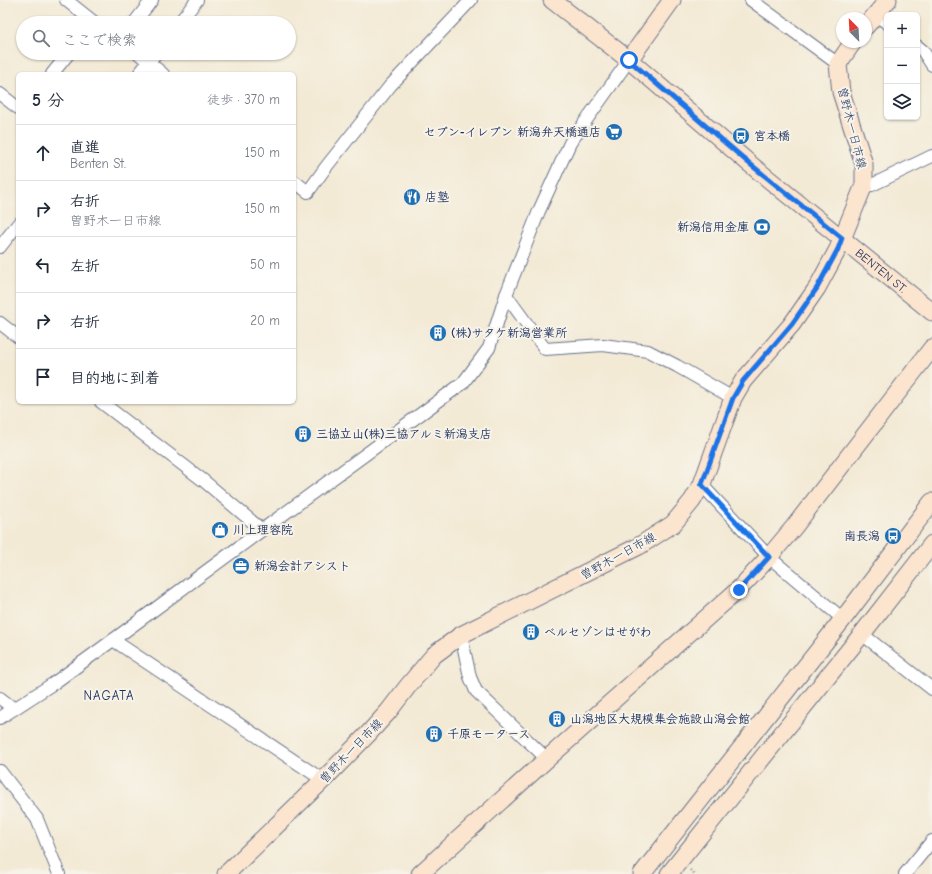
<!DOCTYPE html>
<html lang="ja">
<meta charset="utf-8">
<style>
:root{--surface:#fff;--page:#f2f2f3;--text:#1f2937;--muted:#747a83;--line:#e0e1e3}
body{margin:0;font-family:"Comic Neue","Klee One",sans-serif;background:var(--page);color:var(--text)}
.controls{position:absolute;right:12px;top:12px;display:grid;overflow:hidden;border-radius:6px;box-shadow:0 1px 3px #0004}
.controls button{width:36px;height:36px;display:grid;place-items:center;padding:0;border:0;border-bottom:1px solid var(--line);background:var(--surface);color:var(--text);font:20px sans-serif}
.compass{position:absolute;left:836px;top:12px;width:36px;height:36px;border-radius:50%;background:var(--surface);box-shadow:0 1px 3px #0004;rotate:336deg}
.stop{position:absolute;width:12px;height:12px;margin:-9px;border:3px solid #1a73e8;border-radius:50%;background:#fff}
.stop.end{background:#1a73e8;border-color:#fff;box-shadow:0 1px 4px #0008}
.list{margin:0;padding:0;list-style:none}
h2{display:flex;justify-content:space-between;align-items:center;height:52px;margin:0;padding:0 16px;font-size:17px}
h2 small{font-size:13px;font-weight:400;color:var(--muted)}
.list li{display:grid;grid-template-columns:26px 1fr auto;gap:12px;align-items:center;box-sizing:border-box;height:56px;padding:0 16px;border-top:1px solid var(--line)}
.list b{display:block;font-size:15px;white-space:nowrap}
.list p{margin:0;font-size:13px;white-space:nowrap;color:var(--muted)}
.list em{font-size:13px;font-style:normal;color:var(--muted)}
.icon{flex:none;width:22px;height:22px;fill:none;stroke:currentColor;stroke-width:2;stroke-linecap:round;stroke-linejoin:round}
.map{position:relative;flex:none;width:932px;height:874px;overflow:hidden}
.search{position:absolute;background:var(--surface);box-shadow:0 1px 3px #0004;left:16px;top:16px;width:280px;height:44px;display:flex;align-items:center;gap:10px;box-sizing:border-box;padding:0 14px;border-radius:22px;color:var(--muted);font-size:15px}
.panel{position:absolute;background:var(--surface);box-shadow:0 1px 3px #0004;left:16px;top:72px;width:280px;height:332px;border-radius:6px}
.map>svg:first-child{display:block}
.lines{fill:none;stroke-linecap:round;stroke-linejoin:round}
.street-casing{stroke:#677088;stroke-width:14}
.secondary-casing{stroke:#677088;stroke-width:19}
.path{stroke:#677088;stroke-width:2;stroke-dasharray:1 3;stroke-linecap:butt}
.street{stroke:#fff;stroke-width:12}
.secondary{stroke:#fce5cf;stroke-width:17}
.route{stroke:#1a73e8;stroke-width:5}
.labels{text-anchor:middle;stroke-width:4;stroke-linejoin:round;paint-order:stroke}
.street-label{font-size:12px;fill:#1b2f5e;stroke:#f7f3e8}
.poi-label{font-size:12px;font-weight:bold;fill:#1b2f5e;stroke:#f7f3e8;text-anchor:start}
.neighbourhood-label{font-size:13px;letter-spacing:1px;fill:#1b2f5e;stroke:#f7f3e8}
</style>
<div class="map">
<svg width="932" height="874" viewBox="0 0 932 874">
<rect width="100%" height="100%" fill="#f7f3e8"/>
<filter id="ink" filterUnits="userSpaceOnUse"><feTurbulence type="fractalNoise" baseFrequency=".025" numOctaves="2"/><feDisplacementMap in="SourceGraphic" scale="8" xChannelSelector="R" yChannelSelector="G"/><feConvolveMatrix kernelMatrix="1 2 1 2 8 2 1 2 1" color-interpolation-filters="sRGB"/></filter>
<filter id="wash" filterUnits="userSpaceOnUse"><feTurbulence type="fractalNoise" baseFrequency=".012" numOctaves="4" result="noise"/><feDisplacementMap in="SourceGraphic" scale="16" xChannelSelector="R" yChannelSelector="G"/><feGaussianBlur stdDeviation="0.9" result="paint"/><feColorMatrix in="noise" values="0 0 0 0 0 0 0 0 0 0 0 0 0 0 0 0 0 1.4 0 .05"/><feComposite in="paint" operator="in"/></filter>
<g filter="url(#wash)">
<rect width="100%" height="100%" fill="#f3ead5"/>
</g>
<g filter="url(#ink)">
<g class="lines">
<!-- street casing -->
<g class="street-casing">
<g id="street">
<polyline points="66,0 95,23"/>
<polyline points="751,0 838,64"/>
<polyline points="876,15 887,23"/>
<polyline points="134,23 152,0"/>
<polyline points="179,23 197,0"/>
<polyline points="917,46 923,51 932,65"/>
<polyline points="138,53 163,74"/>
<polyline points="629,60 570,143 539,211 506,295 545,349 603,345 648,351 677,366 733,398"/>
<polyline points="52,74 69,53"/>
<polyline points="139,74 156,53"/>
<polyline points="0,94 18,108"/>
<polyline points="294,181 308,192 326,167 390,86 471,0"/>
<polyline points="864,185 872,185 932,156"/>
<polyline points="0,247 18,224"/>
<polyline points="0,323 18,337"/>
<polyline points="101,402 204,481 262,530"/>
<polyline points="701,484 769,557 843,619"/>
<polyline points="862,634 932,689"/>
<polyline points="461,635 470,677 476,691 547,759"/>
<polyline points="113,640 323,780"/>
<polyline points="0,698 14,709"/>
<polyline points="0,718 54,683 113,640 262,530 463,383 489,348 506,295"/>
<polyline points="0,771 37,819 59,874"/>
<polyline points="905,874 932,841"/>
</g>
</g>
<!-- secondary casing -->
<g class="secondary-casing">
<g id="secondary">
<path id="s1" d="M552,0L629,60L750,164L932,312"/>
<polyline points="866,26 888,0"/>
<polyline points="629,60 672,0"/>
<polyline points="226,874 280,822 323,780 368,734 388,712 408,686 434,655 461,635 639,546 673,524 692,501 702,484 733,398 743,381 792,324 817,288 838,249 864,185 864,164 841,92 838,64 853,42"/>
<polyline points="420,874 547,759 739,589 769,557 794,527 932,348"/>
<polyline points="642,874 843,619 932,502"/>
<polyline points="669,874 862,634 932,544"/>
</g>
</g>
<!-- path -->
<polyline class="path" points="690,870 695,874"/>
<!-- street -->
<use href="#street" class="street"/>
<!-- secondary -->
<use href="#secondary" class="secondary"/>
</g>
</g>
<g class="lines" filter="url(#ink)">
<!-- route -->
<polyline class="route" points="629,60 750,164 842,238 838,249 817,288 792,324 743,381 733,398 702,484 701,484 769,557 739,590"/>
</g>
<!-- icons -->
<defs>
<g id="supermarket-disc" transform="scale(0.9)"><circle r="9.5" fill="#1f6fb2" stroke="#f7f3e8"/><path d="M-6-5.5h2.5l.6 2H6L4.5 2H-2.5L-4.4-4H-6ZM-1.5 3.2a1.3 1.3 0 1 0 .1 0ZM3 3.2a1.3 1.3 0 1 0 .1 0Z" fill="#fff"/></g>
<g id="bus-disc" transform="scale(0.9)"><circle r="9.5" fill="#1f6fb2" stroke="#f7f3e8"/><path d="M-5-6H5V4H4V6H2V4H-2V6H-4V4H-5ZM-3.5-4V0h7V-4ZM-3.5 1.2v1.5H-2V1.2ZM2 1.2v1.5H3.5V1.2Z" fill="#fff"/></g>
<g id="restaurant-disc" transform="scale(0.9)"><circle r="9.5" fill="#1f6fb2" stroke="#f7f3e8"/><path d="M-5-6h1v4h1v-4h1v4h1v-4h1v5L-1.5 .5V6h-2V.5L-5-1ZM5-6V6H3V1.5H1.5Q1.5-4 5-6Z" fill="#fff"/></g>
<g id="bank-disc" transform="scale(0.9)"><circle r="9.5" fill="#1f6fb2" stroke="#f7f3e8"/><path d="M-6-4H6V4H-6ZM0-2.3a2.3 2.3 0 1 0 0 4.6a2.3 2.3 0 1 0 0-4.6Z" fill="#fff"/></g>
<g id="building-disc" transform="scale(0.9)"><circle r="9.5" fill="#1f6fb2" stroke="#f7f3e8"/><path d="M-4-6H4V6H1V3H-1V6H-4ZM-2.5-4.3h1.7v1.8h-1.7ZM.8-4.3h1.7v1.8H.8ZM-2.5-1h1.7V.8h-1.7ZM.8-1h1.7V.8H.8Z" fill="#fff"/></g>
<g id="shop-disc" transform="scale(0.9)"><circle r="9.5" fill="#1f6fb2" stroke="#f7f3e8"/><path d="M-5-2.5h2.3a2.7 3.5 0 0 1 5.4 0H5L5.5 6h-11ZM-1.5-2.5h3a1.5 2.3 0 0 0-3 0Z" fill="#fff"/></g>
<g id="office-disc" transform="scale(0.9)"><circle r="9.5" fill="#1f6fb2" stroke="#f7f3e8"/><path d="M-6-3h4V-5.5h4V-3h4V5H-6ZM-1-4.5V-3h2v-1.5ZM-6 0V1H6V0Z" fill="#fff"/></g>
</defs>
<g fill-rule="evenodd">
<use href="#supermarket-disc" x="614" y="132"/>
<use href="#bus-disc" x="741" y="136"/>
<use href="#restaurant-disc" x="412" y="197"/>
<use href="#bank-disc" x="762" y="227"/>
<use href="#building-disc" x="438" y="333"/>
<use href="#building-disc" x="303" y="434"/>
<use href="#shop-disc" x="220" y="530"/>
<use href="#bus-disc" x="893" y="536"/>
<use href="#office-disc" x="241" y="566"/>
<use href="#building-disc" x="531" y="632"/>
<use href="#building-disc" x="557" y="719"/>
<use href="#building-disc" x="434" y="734"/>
</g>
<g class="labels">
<!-- street labels -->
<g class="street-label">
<text transform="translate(852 128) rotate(76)" y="4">曽野木一日市線</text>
<text dy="4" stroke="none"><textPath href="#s1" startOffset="426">BENTEN ST.</textPath></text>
<text transform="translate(618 556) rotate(-29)" y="4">曽野木一日市線</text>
<text transform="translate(351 751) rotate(-46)" y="4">曽野木一日市線</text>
</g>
<!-- poi labels -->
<g class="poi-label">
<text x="601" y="136" text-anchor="end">セブン-イレブン 新潟弁天橋通店</text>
<text x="754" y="140">宮本橋</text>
<text x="425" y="201">店塾</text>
<text x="749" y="231" text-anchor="end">新潟信用金庫</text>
<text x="451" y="337">(株)サタケ新潟営業所</text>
<text x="316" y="438">三協立山(株)三協アルミ新潟支店</text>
<text x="233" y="534">川上理容院</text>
<text x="880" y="540" text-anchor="end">南長潟</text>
<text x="254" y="570">新潟会計アシスト</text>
<text x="544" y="636">ベルセゾンはせがわ</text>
<text x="570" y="723">山潟地区大規模集会施設山潟会館</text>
<text x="447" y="738">千原モータース</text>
</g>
<!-- neighbourhood labels -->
<g class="neighbourhood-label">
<text x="109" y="700">NAGATA</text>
</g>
</g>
</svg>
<div class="controls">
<button>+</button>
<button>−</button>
<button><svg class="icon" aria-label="layers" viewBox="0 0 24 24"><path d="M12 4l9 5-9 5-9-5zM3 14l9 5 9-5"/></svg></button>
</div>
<svg class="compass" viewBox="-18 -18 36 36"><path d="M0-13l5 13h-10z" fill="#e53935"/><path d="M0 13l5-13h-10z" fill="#747a83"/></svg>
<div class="stop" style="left:629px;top:60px"></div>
<div class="stop end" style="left:739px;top:590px"></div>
<div class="search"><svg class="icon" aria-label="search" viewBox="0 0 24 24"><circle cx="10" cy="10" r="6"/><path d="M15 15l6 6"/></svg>ここで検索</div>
<section class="panel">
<h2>5 分<small>徒歩 · 370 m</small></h2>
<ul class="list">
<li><svg class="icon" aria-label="ahead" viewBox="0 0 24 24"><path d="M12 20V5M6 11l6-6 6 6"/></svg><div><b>直進</b><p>Benten St.</p></div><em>150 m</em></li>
<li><svg class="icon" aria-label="right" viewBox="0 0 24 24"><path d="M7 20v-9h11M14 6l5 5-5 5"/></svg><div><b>右折</b><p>曽野木一日市線</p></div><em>150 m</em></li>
<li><svg class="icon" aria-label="left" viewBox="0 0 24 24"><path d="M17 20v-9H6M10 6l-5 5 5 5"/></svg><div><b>左折</b></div><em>50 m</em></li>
<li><svg class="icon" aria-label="right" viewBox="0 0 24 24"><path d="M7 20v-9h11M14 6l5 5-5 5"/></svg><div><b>右折</b></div><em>20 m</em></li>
<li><svg class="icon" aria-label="arrive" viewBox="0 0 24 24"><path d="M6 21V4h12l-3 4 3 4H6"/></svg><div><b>目的地に到着</b></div></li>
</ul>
</section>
</div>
